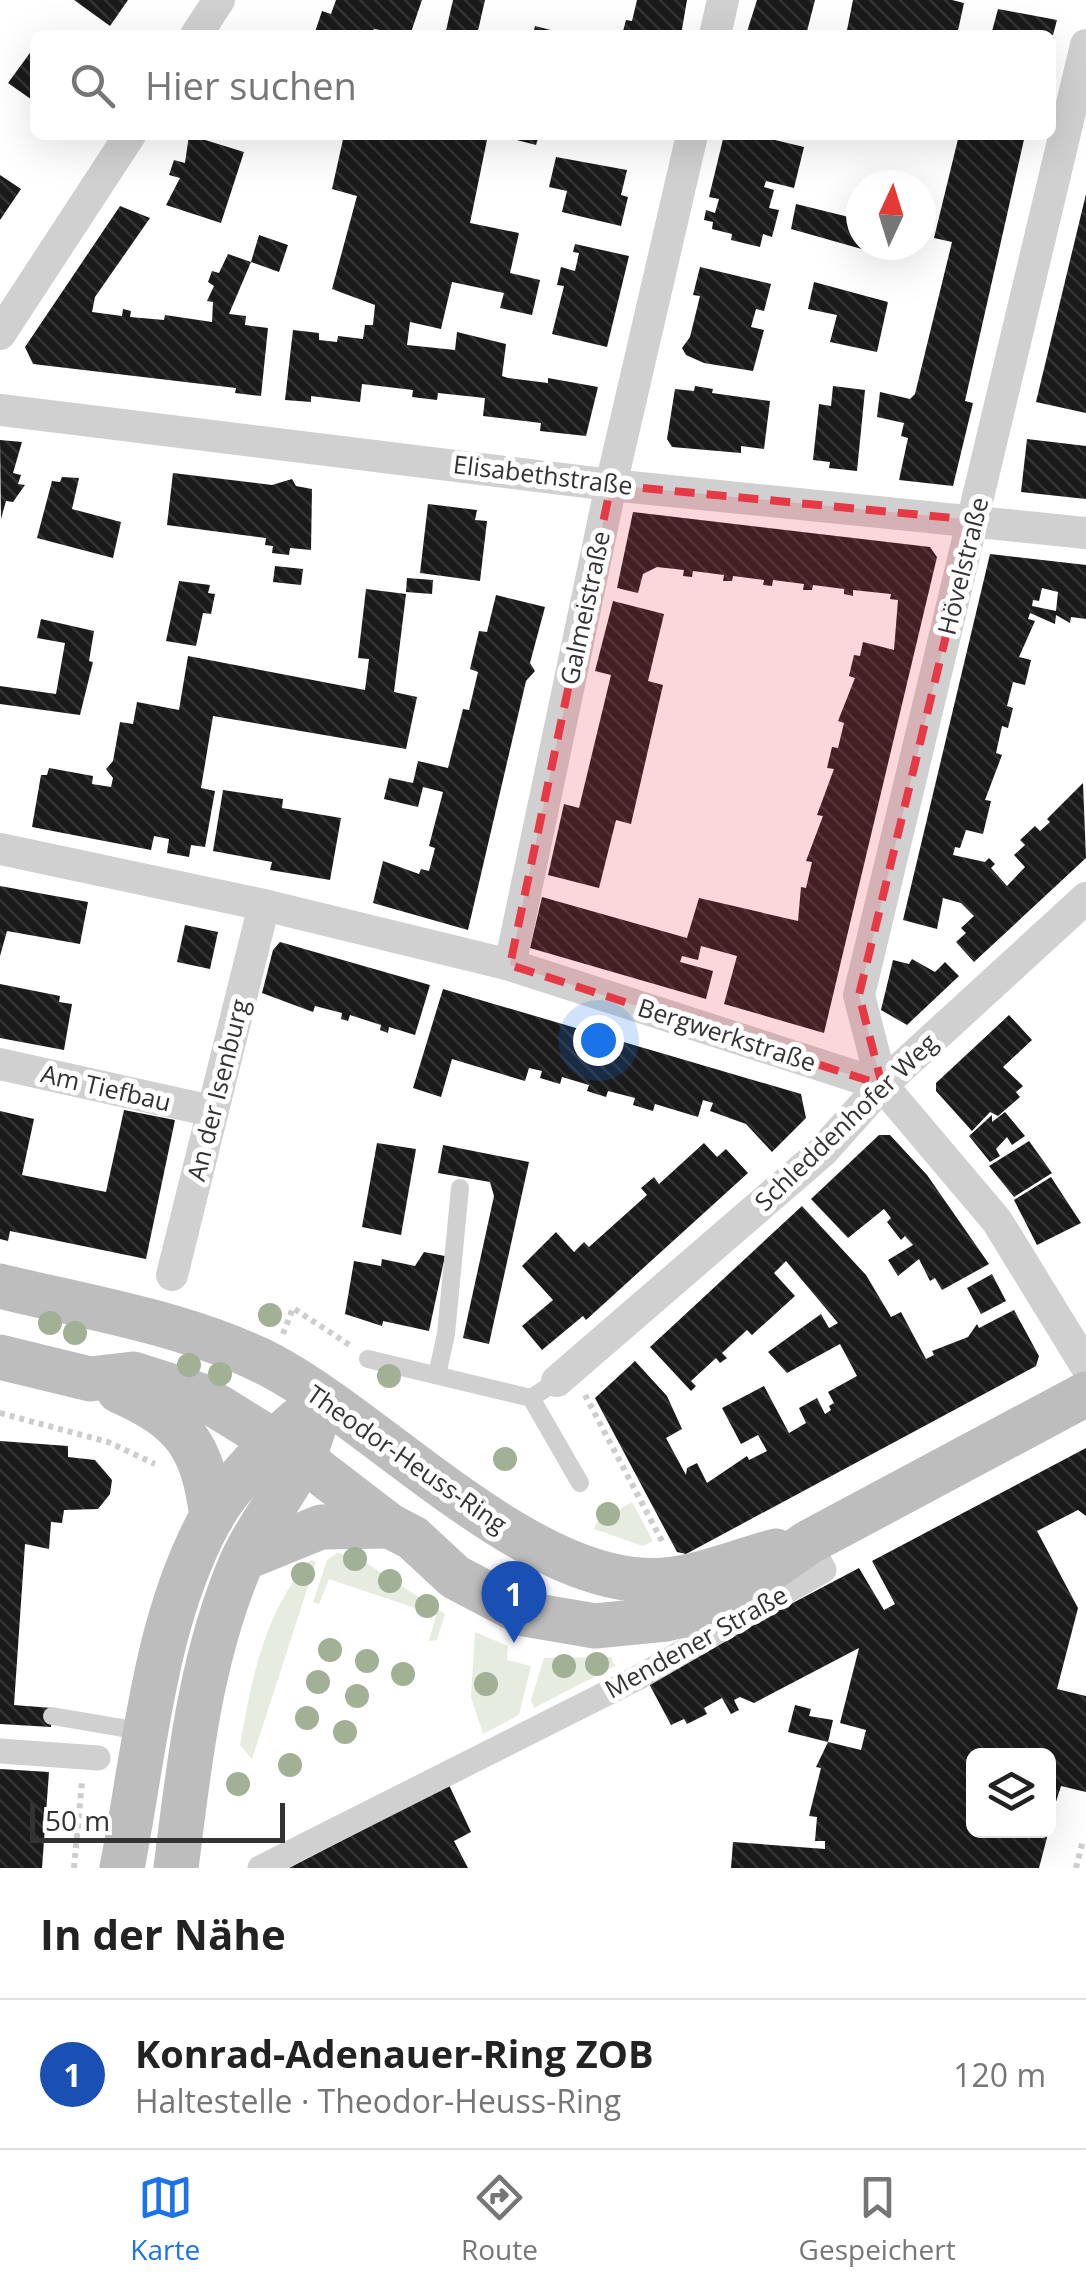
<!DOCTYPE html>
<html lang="de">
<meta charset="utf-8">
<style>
:root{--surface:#fff;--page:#f6f6f6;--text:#222;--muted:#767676;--line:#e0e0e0;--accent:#1a73e8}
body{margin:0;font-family:"Open Sans",sans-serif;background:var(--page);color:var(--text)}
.controls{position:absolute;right:30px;bottom:30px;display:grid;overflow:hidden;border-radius:15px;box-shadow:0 10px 40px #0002}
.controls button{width:90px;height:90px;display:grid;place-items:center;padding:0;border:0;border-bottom:2px solid var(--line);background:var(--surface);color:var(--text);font:50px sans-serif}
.compass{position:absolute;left:846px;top:170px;width:90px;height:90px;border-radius:50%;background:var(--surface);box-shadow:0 10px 40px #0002;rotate:4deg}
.scale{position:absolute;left:30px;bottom:25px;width:255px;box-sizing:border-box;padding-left:10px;border:5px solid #333;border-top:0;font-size:28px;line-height:35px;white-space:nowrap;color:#333;-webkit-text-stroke:8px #fff;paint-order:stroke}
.you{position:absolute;left:598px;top:1040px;width:35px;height:35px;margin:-25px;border:8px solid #fff;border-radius:50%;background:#1a73e8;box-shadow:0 0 0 15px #1a73e833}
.badge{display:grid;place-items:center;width:65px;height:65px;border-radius:50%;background:var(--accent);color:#fff;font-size:32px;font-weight:700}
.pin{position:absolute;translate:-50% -82px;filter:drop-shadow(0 2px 5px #0008)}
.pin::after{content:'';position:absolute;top:52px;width:35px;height:30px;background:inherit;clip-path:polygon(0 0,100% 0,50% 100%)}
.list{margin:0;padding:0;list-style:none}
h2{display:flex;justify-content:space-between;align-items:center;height:130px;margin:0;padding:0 40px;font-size:42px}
h2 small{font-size:32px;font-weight:400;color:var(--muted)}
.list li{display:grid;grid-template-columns:65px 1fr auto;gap:30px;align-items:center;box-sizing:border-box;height:150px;padding:0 40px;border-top:2px solid var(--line)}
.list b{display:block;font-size:38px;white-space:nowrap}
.list p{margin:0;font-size:32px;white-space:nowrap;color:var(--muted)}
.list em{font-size:32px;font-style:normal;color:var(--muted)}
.icon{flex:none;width:55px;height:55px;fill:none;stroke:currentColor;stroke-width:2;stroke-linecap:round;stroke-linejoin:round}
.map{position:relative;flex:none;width:1086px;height:1868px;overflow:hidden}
.search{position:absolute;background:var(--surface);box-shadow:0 10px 40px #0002;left:30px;right:30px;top:30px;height:110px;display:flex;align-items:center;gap:25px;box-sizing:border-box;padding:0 35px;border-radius:15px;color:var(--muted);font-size:38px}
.sheet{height:280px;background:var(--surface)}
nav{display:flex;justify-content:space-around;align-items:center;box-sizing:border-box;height:140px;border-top:2px solid var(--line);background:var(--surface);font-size:28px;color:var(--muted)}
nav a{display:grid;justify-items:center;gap:5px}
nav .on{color:var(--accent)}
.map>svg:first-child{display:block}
.grass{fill:#e6ecdf}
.building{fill:url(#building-back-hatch);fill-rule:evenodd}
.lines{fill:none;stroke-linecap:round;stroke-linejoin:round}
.path{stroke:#cdcdcd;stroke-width:6;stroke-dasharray:5 5;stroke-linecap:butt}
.service{stroke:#d0d0d0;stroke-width:18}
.pedestrian{stroke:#d0d0d0;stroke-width:25}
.minor{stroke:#d0d0d0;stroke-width:32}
.secondary{stroke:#bdbdbd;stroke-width:45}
.tree{fill:#a2b095}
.marked{fill:#e63946;fill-opacity:0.2;stroke:#e63946;stroke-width:8;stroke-dasharray:20 12;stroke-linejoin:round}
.labels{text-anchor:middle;stroke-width:10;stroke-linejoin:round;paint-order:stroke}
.street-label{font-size:25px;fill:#333;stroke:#fff}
</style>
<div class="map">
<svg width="1086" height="1868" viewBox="0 0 1086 1868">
<defs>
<pattern id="building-back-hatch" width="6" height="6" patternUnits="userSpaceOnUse" patternTransform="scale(2.5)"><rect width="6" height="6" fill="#1a1a1a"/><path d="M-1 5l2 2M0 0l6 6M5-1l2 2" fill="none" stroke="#333"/></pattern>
</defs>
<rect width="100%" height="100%" fill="#fff"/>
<!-- grass -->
<g class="grass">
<polygon points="632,1502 653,1541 643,1546 594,1529 597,1522"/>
<polygon points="337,1553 357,1557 445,1614 437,1640 429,1641 436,1615 329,1579 319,1604 313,1602 327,1560"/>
<path d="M311,1560L316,1562L252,1759L240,1745C251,1681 265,1608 311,1560Z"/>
<polygon points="475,1632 508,1646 507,1660 531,1666 519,1715 483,1734 471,1697"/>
<polygon points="611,1657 615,1666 534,1708 531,1700 544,1658"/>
</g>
<!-- building -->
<g class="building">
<polygon points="74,0 128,0 110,26"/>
<polygon points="336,0 422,0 410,35 374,29 372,35 314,35 322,11 331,14"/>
<polygon points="453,0 485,0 477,35 445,35"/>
<polygon points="637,0 687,0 681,35 622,35 626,20 632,21"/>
<polygon points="757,0 815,0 806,35 746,35"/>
<polygon points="853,0 952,0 964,3 957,35 846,35"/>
<polygon points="998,9 1057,20 1053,35 991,35"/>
<polygon points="535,26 566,34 566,35 533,35"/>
<polygon points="35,46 35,102 8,83"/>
<polygon points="189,135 244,152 221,223 166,205 180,178 169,175 174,160 185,163"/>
<polygon points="344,135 488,135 470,223 519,233 510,273 540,280 532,315 500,308 504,293 452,282 441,329 410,322 407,345 455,350 457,332 506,344 502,376 508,378 548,383 548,378 598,387 586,436 540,431 541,423 483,416 485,398 438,393 437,400 412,397 413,390 362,384 360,402 311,396 311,402 285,400 293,330 319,333 319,340 337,342 338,336 363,339 365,325 373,325 375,305 332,289 357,196 332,189"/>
<polygon points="497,135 539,135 536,145"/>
<polygon points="724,135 777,135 775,140 804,147 794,188 766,181 764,187 774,190 769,208 779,210 772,237 763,234 760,247 731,240 732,234 712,229 713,222 704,220 706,210 715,213 719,199 709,197"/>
<polygon points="959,135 1025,135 965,401 973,403 953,486 899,480 908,438 901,436 904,423 877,417 880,392 910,399 915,394 952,242 934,238"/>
<polygon points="556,157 627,170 621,195 628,197 621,226 562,212 567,191 549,187"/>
<polygon points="0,175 21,189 0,220"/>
<polygon points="1086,194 1086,413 1036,402"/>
<polygon points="796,204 861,220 861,245 900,245 897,259 791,229"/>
<polygon points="120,206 150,218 95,297 92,312 122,316 123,309 131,311 130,317 164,320 165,315 212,322 213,302 207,301 214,286 208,282 212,271 219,273 228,254 251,262 259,235 288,245 279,272 251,262 229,314 246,316 245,325 268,328 261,396 235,393 236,388 33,364 25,347"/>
<polygon points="575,244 629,256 607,347 552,334 564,286 557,285 561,267 575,271 579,253 573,252"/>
<polygon points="700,267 771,284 764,311 756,309 751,327 764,330 753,371 704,363 686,355 682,348 690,337 700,296 693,295"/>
<polygon points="814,282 888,302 877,352 830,342 837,315 808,309"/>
<polygon points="695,386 713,389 712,393 770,401 764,449 741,446 741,453 672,447 667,439 675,389 694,391"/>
<polygon points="833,386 865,390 857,471 829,468 830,462 813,460 819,404 831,406"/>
<polygon points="1027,439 1086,446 1086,499 1021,492"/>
<polygon points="0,440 22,442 13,473 21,475 18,484 25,485 13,502 6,501 1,519"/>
<polygon points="173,473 272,485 292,479 296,486 312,489 311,550 290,548 289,555 272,553 273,546 265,545 266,538 167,525"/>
<polygon points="62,477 79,478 72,509 121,522 113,558 37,538 52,481 60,482"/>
<polygon points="428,504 477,510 475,520 487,521 480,581 420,573"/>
<polygon points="633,512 930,547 937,557 824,1033 724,1004 737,956 701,946 698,960 682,956 680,962 713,971 706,999 530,948 542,897 687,938 699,898 798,921 801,887 806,888 812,862 806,861 823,816 817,815 834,769 827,768 832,747 838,748 844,723 838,721 855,678 849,676 854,655 860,656 863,642 894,650 898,600 890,599 891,594 853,590 853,596 844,594 844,589 813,585 812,590 803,590 804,584 773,580 772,586 763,585 764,580 733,576 732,581 723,581 724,575 693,571 692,577 683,576 684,570 657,567 643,574 638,593 617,588"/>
<path d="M990,554L1086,565V619L1071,617L1070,623L1056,615L1055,624L1030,613L1028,619L1035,621L1019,657L1031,660L1025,685L1013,682L1007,706L1013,708L1008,728L1002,726L996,753L1002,755L985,800L991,801L983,834L966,830L960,848L955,847L953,855L985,862L989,858L995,864L991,868L1007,886L1025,867L1014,855L1025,845L1020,840L1035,826L1040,831L1050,822L1047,819L1083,783L1086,858L974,962L956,942L966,933L961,928L974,916L961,903L943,898L937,929L903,920ZM1042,588L1058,592L1056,611L1032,606L1033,600L1039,601Z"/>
<polygon points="275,566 303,569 301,585 273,582"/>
<polygon points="407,578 433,580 432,594 406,592"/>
<polygon points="179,581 210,585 208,593 215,594 211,614 203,613 196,646 166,641"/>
<polygon points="366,589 406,594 394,692 417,697 406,749 213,716 201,788 215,791 205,847 191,845 189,857 167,853 169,839 154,836 151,850 32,827 41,775 47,775 49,768 93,776 92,784 111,787 113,778 106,769 113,761 120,722 133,724 137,702 179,710 188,656 365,690 369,659 358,658"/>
<polygon points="496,595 545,607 530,663 535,671 526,681 468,930 373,903 383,861 419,874 421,869 429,871 435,848 429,846 443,792 423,787 418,807 384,799 389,778 413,783 418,761 448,768 463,709 469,710 478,672 470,669 479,631 487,632"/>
<polygon points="613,601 664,614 648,681 663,685 631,824 616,820 599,888 548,875 564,804 579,808 611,675 595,671"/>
<polygon points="41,619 94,631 89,661 93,662 80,715 0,704 0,686 56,694 65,643 37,638"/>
<polygon points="223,790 283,799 282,808 341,818 330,880 270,870 272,862 213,851"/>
<polygon points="0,886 88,902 80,944 7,931 0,956"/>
<polygon points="185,925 218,932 210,969 177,962"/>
<polygon points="280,942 430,985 415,1035 389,1027 388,1033 380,1030 381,1025 350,1015 348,1021 341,1019 342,1013 315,1006 313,1012 262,993 273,950"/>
<polygon points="912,959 935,972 945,962 959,976 907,1025 881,1010 893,960 909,964"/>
<polygon points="0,984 60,996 59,1002 72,1004 64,1050 0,1038"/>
<polygon points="443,989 801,1094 806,1118 772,1152 746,1124 710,1111 713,1103 703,1100 698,1117 655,1104 653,1111 633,1105 635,1098 608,1091 606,1097 587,1091 589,1085 562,1077 560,1084 540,1078 542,1071 529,1068 525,1081 452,1059 441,1097 413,1088"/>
<polygon points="1009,1015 1032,1040 1003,1067 1023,1086 1016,1092 1020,1097 998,1116 990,1112 972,1131 936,1091 936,1083"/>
<polygon points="124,1110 175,1120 146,1259 10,1231 8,1241 0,1239 0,1111 34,1119 22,1175 106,1192"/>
<polygon points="1005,1112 1025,1136 1012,1145 1007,1137 996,1149 1000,1156 990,1162 969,1136 992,1115 992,1122"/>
<polygon points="879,1135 890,1135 927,1175 989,1264 942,1290 935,1278 930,1281 919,1259 898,1276 888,1260 913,1245 905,1236 901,1240 887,1222 891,1218 884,1209 848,1238 811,1199"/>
<polygon points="1029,1141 1052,1173 1014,1197 989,1166"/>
<polygon points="377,1143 416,1149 401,1235 362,1227"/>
<polygon points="704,1143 717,1157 726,1149 748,1173 586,1320 583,1316 542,1350 522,1326 553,1300 522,1266 556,1232 574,1252 584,1242 589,1247 647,1195 641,1188 654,1177 659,1184"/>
<polygon points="443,1145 529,1162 489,1344 463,1338 494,1196 490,1182 438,1173"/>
<polygon points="1051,1177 1081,1223 1037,1245 1014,1200"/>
<polygon points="802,1206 866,1275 891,1317 901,1312 926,1359 934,1355 932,1351 968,1337 977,1324 979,1328 1014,1310 1039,1356 1036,1366 686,1554 677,1552 595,1398 635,1361 667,1396 682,1429 666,1438 686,1475 687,1468 697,1463 707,1483 747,1456 749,1460 767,1451 758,1435 741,1444 722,1408 764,1386 789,1433 806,1423 799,1408 817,1398 825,1414 831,1410 829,1406 834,1403 828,1392 857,1376 840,1344 787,1373 768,1352 821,1314 829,1328 838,1323 786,1261 774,1273 795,1296 752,1335 747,1330 722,1353 727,1358 720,1363 716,1358 691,1381 696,1386 691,1391 650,1347"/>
<polygon points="424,1252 445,1256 429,1331 383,1321 382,1326 345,1314 354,1261 381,1266 382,1259 415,1266"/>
<polygon points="992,1274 1006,1301 981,1314 967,1288"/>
<polygon points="0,1441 68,1446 68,1457 95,1460 112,1480 110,1494 98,1509 64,1510 62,1523 51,1522 49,1549 25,1544 14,1705 52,1708 51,1727 0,1724"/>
<polygon points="1086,1448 1086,1516 1078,1510 1037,1531 1078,1608 1057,1689 1086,1696 1086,1792 1061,1786 1048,1827 1048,1756 974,1756 974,1830 1049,1830 1039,1868 731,1868 733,1842 825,1849 825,1841 815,1841 817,1817 809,1816 821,1768 816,1767 828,1742 861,1750 866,1730 840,1723 859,1648 754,1703 740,1697 734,1700 739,1710 731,1714 722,1698 704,1708 707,1714 687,1724 684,1719 671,1725 647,1680 859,1568 884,1610 895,1604 872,1561"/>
<polygon points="795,1705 811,1709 809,1716 833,1720 828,1742 788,1732"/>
<polygon points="0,1769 49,1772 42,1868 0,1868"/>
<polygon points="449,1785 471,1832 454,1841 468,1868 289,1868"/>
</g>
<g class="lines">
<!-- path -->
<g class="path">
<polyline points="283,1334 293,1308 351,1346"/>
<polyline points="585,1395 663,1543"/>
<polyline points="0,1413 108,1442 155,1464"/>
<polyline points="74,1868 82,1782"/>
<polyline points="1076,1868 1083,1840"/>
</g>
<!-- service -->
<g class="service">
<polyline points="368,1359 531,1398 557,1381"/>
<polyline points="437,1375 446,1334 460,1188"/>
<polyline points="531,1398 580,1483"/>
<polyline points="52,1716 146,1732"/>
</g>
<!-- pedestrian -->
<g class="pedestrian">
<polyline points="0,1751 98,1758"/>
<polyline points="260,1868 641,1676 824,1570 809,1542"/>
</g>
<!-- minor -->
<g class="minor">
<polyline points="196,35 219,0"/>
<polyline points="715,35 723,0"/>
<polyline points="0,334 130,135"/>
<polyline points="0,410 611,485 1086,533"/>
<polyline points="0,849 264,905 510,965 882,1085 997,1221 1086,1366"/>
<polyline points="510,965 611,485 692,135"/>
<polyline points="0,1064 212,1111"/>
<polyline points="882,1085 859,995 1086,45"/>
<polyline points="172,1275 264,905"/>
<polyline points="557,1381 822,1152 882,1085 1086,898"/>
</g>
<!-- secondary -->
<g class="secondary">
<path d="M0,1286C89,1308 188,1323 270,1365C382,1424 535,1592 665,1580C701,1577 741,1560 776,1551"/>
<polyline points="0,1357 90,1379 133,1374 199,1395 304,1460 390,1526 413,1538 455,1577 525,1614 595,1626 666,1619 716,1606 809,1542 1086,1394"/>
<path d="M119,1391C185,1420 203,1447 212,1517"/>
<polyline points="244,1558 321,1527 390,1526"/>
<path d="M122,1868C145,1752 153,1624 211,1518C232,1481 266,1448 298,1420"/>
<path d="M176,1868C189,1765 200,1659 241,1563C262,1516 299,1480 313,1430"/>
</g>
</g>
<!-- trees -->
<g class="tree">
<circle cx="270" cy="1315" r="12"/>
<circle cx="50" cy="1323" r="12"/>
<circle cx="75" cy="1333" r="12"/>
<circle cx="189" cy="1365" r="12"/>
<circle cx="220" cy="1374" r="12"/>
<circle cx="389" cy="1376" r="12"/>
<circle cx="505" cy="1459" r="12"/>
<circle cx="608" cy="1514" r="12"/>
<circle cx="355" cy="1559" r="12"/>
<circle cx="303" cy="1574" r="12"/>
<circle cx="390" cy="1581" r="12"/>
<circle cx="427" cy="1606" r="12"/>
<circle cx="330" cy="1650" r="12"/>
<circle cx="367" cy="1661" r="12"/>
<circle cx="597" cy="1664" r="12"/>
<circle cx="564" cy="1666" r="12"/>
<circle cx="403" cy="1674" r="12"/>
<circle cx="318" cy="1682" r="12"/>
<circle cx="486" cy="1684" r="12"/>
<circle cx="357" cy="1696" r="12"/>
<circle cx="307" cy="1718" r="12"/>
<circle cx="345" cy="1732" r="12"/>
<circle cx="290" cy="1765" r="12"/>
<circle cx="238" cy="1784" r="12"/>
</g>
<!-- marked area -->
<path class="marked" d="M611,485L974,520L859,995L882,1085L510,965Z"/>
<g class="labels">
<!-- street labels -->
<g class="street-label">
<text transform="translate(543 475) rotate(7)" y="9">Elisabethstraße</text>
<text transform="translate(963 566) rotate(-76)" y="9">Hövelstraße</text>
<text transform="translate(585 608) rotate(-78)" y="9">Galmeistraße</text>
<text transform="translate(727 1035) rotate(18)" y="9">Bergwerkstraße</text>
<text transform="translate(106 1088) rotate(13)" y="9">Am Tiefbau</text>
<text transform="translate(218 1090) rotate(-76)" y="9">An der Isenburg</text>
<text transform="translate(846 1122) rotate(-44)" y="9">Schleddenhofer Weg</text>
<text transform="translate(407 1459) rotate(35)" y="9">Theodor-Heuss-Ring</text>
<text transform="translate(696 1642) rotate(-29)" y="9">Mendener Straße</text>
</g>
</g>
</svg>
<div class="controls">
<button><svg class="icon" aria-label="layers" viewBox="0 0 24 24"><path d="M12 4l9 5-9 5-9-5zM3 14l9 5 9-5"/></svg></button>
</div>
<svg class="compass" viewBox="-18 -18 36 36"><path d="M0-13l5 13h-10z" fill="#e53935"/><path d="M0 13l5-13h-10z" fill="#767676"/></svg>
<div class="scale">50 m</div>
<div class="you"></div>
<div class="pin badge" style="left:514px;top:1643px;background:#1a4fb4">1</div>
<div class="search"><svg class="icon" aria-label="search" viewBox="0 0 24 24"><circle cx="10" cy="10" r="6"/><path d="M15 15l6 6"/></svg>Hier suchen</div>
</div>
<section class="sheet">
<h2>In der Nähe<small></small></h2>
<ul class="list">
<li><span class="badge" style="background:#1a4fb4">1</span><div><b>Konrad-Adenauer-Ring ZOB</b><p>Haltestelle · Theodor-Heuss-Ring</p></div><em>120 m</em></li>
</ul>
</section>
<nav>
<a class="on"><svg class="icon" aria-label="map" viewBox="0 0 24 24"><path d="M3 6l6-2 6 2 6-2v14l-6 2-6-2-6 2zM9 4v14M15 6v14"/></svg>Karte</a>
<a><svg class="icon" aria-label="directions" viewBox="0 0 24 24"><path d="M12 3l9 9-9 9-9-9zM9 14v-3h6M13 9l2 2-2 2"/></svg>Route</a>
<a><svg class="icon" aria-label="saved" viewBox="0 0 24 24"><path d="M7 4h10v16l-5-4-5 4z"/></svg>Gespeichert</a>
</nav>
